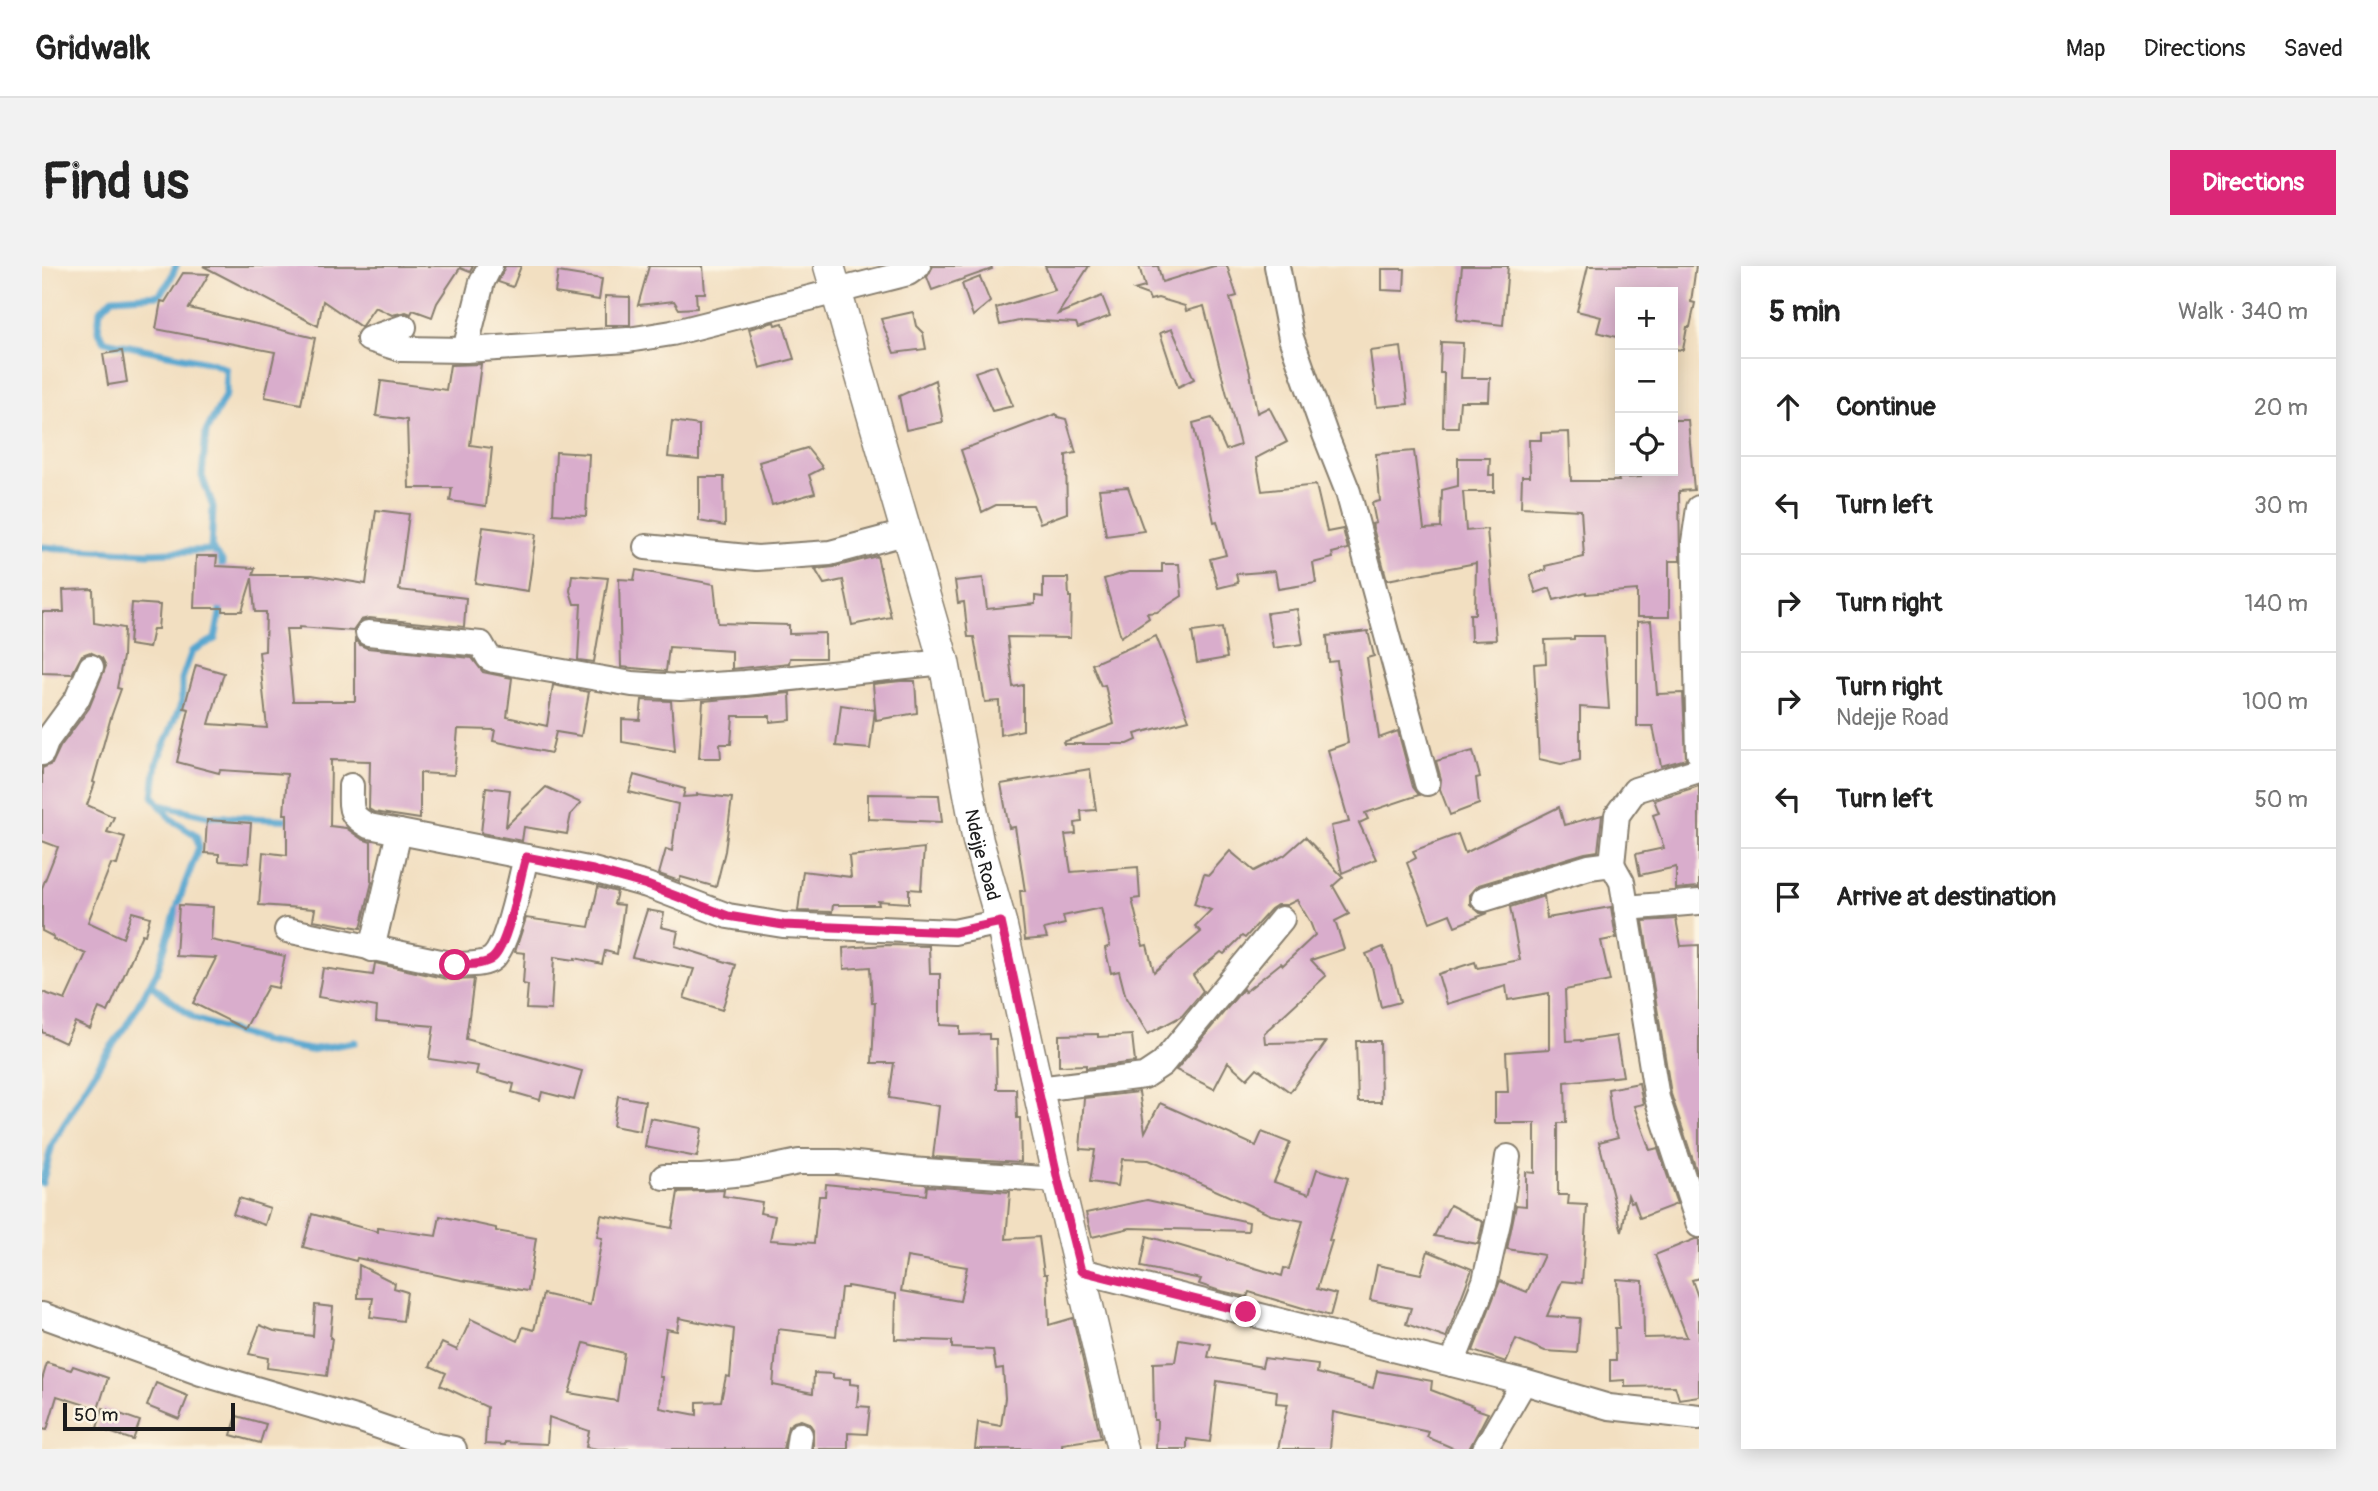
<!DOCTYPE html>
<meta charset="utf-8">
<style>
:root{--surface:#fff;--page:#f2f2f2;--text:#222;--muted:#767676;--line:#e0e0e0;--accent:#db2777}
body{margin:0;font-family:Pangolin,sans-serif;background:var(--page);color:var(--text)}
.controls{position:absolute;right:21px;top:21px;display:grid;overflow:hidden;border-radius:0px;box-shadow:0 4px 18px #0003}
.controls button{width:63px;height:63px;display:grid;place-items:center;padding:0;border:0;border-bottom:2px solid var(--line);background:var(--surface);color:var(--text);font:35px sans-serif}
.scale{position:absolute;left:21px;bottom:18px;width:172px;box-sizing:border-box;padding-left:7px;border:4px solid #1c1c1c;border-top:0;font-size:19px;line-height:24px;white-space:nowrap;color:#1c1c1c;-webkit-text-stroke:5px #fcf5e5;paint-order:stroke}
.stop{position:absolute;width:21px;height:21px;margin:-16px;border:5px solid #db2777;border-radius:50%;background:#fff}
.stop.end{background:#db2777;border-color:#fff;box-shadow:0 2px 7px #0008}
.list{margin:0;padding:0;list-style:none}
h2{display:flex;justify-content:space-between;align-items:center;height:91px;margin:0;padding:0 28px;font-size:30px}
h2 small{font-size:23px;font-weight:400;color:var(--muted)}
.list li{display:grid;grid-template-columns:46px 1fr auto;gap:21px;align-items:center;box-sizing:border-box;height:98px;padding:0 28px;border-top:2px solid var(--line)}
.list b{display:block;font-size:26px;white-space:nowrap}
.list p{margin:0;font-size:23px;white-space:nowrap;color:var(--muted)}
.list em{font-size:23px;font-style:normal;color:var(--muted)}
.icon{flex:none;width:38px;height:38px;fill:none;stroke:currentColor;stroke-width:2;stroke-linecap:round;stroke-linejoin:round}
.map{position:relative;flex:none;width:1657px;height:1183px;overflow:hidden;border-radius:0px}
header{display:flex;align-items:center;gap:42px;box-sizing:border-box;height:98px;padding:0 35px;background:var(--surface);border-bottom:2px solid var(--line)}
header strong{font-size:33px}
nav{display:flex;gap:38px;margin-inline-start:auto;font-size:24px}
.intro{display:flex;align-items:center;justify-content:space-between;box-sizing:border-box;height:168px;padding:0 42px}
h1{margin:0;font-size:49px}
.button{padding:18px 32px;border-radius:0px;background:var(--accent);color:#fff;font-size:24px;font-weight:700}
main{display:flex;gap:42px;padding:0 42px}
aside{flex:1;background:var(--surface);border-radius:0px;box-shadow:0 4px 18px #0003}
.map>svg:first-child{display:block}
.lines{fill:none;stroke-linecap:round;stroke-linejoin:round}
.stream{stroke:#54a5cf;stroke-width:7}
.building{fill:#d9adcc;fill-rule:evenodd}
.minor-casing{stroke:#877e6e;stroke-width:28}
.tertiary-casing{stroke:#877e6e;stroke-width:33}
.minor{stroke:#fff;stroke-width:24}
.tertiary{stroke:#fff;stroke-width:30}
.route{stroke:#db2777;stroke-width:9}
.labels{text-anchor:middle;stroke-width:5;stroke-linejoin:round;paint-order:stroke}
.street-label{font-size:19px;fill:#1c1c1c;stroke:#fcf5e5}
</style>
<header>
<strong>Gridwalk</strong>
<nav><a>Map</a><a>Directions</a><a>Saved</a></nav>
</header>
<div class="intro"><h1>Find us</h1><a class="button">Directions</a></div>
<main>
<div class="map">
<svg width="1657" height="1183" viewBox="0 0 1657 1183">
<rect width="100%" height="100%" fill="#fcf5e5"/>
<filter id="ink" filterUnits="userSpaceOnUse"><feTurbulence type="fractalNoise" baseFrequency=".0143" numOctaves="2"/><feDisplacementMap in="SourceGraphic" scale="14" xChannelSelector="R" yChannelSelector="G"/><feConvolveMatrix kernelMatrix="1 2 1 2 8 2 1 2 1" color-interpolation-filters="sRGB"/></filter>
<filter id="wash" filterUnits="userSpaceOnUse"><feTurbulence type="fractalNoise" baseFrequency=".00686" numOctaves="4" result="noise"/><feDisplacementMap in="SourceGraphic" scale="28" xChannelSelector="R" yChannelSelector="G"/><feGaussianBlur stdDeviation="1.57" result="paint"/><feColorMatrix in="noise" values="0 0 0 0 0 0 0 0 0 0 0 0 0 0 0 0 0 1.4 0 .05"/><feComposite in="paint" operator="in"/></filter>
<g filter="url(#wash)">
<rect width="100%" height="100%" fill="#f2dfc1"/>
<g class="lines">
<!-- stream -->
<g class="stream">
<polyline points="134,0 127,16 117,29 71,32 58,44 56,64 63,75 170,97 184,103 184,128 164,166 160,210 171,241 169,283 180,295 179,310"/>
<polyline points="0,281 106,287 171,284"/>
<polyline points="118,539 167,550 252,554"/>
<polyline points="108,718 153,753 223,776 268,784 313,776"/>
<polyline points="0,917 10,879 61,792 83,762 115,706 141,623 157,581 154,569 129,553 111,530 115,497 140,436 140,413 150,385 173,373 178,348 178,335"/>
</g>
</g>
<g id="blocks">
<!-- building -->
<g class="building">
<polygon points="161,0 431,0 428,6 418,2 395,37 390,51 371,44 369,48 364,46 350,49 333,41 319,61 281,35 276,60"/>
<polygon points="463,0 479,0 471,21 456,16"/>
<polygon points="607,0 661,0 663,27 654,27 655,42 637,43 632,35 596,39"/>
<polygon points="891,0 949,0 950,3 890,24 885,11"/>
<polygon points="1003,0 1047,0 1016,48 1060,30 1068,50 1036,62 1034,57 982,54 958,59 954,42 1013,24"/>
<polygon points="1097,0 1116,0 1120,16 1172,0 1185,0 1195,30 1188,32 1208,107 1215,147 1227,141 1245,176 1214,192 1220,225 1274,219 1285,266 1301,263 1306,283 1290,287 1291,292 1271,297 1274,317 1236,323 1233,305 1194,308 1196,317 1176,322 1168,293 1184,289 1175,255 1172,256 1151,157 1170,152 1184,184 1198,179 1162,40 1144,45 1143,40 1116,32 1108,34 1106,29 1092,24 1103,21"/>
<polygon points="1420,0 1466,0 1461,59 1415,54"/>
<polygon points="1546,0 1654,0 1649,36 1653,37 1648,61 1645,61 1641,84 1631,83 1631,26 1578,26 1578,72 1555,66 1559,51 1535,45"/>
<polygon points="1340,3 1363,3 1362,25 1340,24"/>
<polygon points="516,6 560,13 557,34 513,27"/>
<polygon points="141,7 167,8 147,42 273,72 259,138 223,131 233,86 114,63 119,35 123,36"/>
<polygon points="938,11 948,36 931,50 920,18"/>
<polygon points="563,30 588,31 588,59 563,59"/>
<polygon points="871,46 874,60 881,67 884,83 852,87 839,53"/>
<polygon points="732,56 733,59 741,57 752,93 718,102 707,63"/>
<polygon points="1130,63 1152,113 1136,121 1118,67"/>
<polygon points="1399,76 1421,77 1419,112 1448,112 1447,135 1418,135 1416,161 1401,161 1402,107 1398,107"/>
<polygon points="1359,81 1366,138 1335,141 1328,85"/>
<polygon points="80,85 85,116 66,119 61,88"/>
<polygon points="439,98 428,179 450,182 444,240 408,235 410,222 367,222 365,154 334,150 339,115 404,124 408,99"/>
<polygon points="954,99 971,140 950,145 933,106"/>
<polygon points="893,114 901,156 864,164 857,130"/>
<polygon points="1014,148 1016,151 1024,153 1034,187 1024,189 1025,247 998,257 991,239 954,239 940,246 919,184"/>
<polygon points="1631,154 1646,154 1652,224 1637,225 1638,295 1627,295 1627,351 1595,351 1595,324 1544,328 1544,326 1512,334 1508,322 1494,327 1488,309 1504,304 1503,300 1542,291 1539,244 1479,241 1480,210 1488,210 1487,174 1499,174 1499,167 1527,166 1529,215 1577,215 1576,212 1599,211 1598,205 1631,205"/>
<polygon points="630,155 657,159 657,194 626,191"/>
<polygon points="765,182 781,202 767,209 773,227 730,239 717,196"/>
<polygon points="1372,185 1382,263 1399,262 1400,224 1416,220 1416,192 1448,192 1447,209 1452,209 1452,226 1421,226 1424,265 1445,263 1454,374 1429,375 1428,348 1433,348 1434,297 1345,314 1330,258 1334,257 1330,237 1338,235 1334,188"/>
<polygon points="514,186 547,188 544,250 511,248"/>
<polygon points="657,211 682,211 683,260 657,255"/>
<polygon points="1086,221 1102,265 1064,270 1057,223"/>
<polygon points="334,244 367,248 357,324 424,332 422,361 327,352 319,354 311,365 257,361 257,363 244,363 251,435 313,435 313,374 318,379 325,382 430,392 441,406 470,412 465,451 505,460 511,419 547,426 539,470 514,466 509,487 451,475 453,464 416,463 412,509 378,507 378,553 332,546 327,543 328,495 289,494 288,560 304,562 320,573 329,576 329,615 330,616 319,662 271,654 273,643 217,639 221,586 245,589 245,548 242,548 245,508 178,504 177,507 135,496 147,443 142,442 154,399 182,407 167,458 225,462 217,386 223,385 224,346 213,346 210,312 200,345 181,345 181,342 152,342 154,290 175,290 174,300 213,302 211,309 270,309 324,318"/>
<polygon points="441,261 494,268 486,325 433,317"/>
<polygon points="835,290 849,351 810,359 801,314 782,318 773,303 792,301"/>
<polygon points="1120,298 1137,298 1140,330 1115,346 1105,347 1107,352 1079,371 1062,313 1087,306 1120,306"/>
<polygon points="594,304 672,318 676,357 747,359 747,368 783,367 783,392 748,392 747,397 690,403 690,385 627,381 624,405 579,401 577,313 592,314"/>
<polygon points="530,309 566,312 552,396 536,394 539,338 532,338 528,325"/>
<polygon points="941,312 945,343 993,338 993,330 1001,331 1001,312 1026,312 1027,331 1029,331 1028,372 965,371 971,421 981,419 981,464 958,469 957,435 943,436 932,371 926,371 922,336 916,337 913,315"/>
<polygon points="51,323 52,357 82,362 81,391 75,422 79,423 69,451 51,516 53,517 45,539 72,551 65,566 83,571 75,599 69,598 46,656 81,672 90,646 108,651 103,669 100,668 66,746 57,742 48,763 33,756 23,777 0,766 0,726 23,734 44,688 11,673 12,671 0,665 0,622 16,581 0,575 0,502 10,498 18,481 47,442 64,400 60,392 48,386 40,389 30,408 0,407 0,346 22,346 21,324"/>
<polygon points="90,337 118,339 116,363 111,363 107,382 87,379"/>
<polygon points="1255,343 1261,378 1231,382 1225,347"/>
<polygon points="1609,355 1615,428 1641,427 1644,493 1619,500 1611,460 1595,460 1595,356"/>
<polygon points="1180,362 1185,392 1155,397 1150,366"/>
<polygon points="1326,365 1332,390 1325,392 1337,472 1356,465 1371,521 1377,529 1323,547 1326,553 1317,557 1334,593 1300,607 1289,560 1307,556 1286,484 1306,477 1295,395 1287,396 1285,370"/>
<polygon points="1114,370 1147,454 1093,468 1095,474 1086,478 1022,478 1021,476 1072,458 1063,419 1059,420 1050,398"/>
<polygon points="1532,370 1562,370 1567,443 1538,441 1538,494 1519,498 1497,493 1492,398 1504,397 1503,374 1532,373"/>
<polygon points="859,415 873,415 875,447 834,454 831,418"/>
<polygon points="748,427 749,454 728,456 728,450 691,450 689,478 678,478 679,492 657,492 661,435"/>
<polygon points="600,434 629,435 633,485 580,476 580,453 598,454"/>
<polygon points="799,439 833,444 828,483 794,480"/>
<polygon points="1431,485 1438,511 1434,512 1437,538 1408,549 1398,523 1399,513 1394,495"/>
<polygon points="1048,503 1054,544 1039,545 1040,556 1033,557 1034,568 1023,569 1029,606 1096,601 1098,632 1090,633 1101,680 1105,679 1112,706 1159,666 1153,660 1169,644 1152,638 1162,608 1167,609 1188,585 1212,605 1243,589 1263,571 1301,611 1291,620 1307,648 1293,655 1302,683 1269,694 1284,710 1222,767 1223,777 1284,776 1248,826 1215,802 1205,813 1186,796 1172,823 1134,804 1201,723 1203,726 1239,697 1241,699 1273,669 1268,656 1255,634 1245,639 1235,639 1229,643 1203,672 1200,670 1182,688 1179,686 1151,709 1161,725 1140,750 1106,768 1084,732 1077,705 1069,707 1063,682 1068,680 1059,642 1021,650 1023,658 1002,663 1005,672 983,674 978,625 983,625 973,561 967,562 959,518"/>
<polygon points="592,509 643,523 641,531 655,530 655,528 690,532 683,585 674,621 639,611 637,615 617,608 624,583 630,585 636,538 587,526"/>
<polygon points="1657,520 1657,621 1634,623 1634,601 1598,609 1594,588 1622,582 1611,549 1617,547 1612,534"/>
<polygon points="444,521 468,524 464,560 504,521 539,537 529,548 525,568 482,561 480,575 439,567"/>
<polygon points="826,528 897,529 900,556 826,553"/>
<polygon points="1517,541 1522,559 1560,549 1556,585 1543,587 1437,619 1428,629 1428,638 1438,647 1446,647 1413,660 1408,648 1388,656 1365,597 1374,592 1371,585 1416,568 1423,587"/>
<polygon points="165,554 209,557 206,597 177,595 177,588 163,587"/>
<polygon points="882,582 879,624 867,623 867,637 836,635 837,639 791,639 790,646 756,645 761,605 809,611 807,590"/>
<polygon points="556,621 575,626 572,638 582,639 575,688 563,685 560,698 533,692 533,694 512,691 509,744 484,743 486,719 481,718 483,687 473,686 484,652 547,661"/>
<polygon points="1502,630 1505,652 1569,641 1574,672 1559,675 1568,715 1523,724 1525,775 1539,774 1539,775 1574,770 1581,810 1523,816 1524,857 1516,857 1516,929 1527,929 1526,938 1545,939 1540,1017 1520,1015 1505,1050 1538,1052 1535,1087 1503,1085 1474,1073 1464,1096 1431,1085 1458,1015 1485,1026 1502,989 1465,983 1474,939 1484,940 1484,906 1493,907 1493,857 1453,857 1453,826 1466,826 1464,786 1507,783 1507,727 1466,734 1464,720 1405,738 1396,708 1433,696 1435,702 1478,694 1468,641"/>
<polygon points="137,639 171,641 169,674 243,690 236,722 226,720 203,763 151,737 174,692 134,690"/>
<polygon points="605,644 622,647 619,661 636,665 633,680 694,699 680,744 642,732 652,703 590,691"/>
<polygon points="1634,653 1639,680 1657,679 1657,912 1629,828 1601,655"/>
<polygon points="844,679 887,680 888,708 898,708 898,759 918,760 918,769 947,768 947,773 954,773 955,823 974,823 975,852 978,852 979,896 891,891 897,840 847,832 852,797 830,797 833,737 830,737 828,701 802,703 801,682"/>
<polygon points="1341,681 1349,700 1358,736 1339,741 1330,701 1324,688"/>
<polygon points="333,697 410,714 432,713 424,773 540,805 532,834 500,826 498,834 470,826 472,818 434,808 436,800 387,793 392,760 334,755 335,741 276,731 281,702 331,709"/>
<polygon points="1056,768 1056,771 1090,769 1093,796 1044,802 1044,799 1017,800 1017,769"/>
<polygon points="1314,775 1338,775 1339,836 1316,836"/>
<polygon points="1597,817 1601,838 1592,840 1608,884 1616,882 1635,938 1598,952 1592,935 1589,936 1586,929 1580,966 1557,876 1576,871 1570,855 1566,823"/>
<polygon points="1097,826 1103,866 1118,837 1214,880 1220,866 1248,877 1232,916 1267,928 1275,903 1306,912 1287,974 1290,975 1275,1023 1294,1028 1288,1050 1207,1026 1205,1031 1175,1024 1157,1018 1159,1013 1099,1001 1105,970 1240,1010 1242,1002 1247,1003 1261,955 1229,949 1106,894 1080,893 1076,920 1048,916 1053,884 1038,883 1042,832"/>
<polygon points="576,830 603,835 598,865 571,860"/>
<polygon points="608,852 660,862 655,891 603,881"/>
<path d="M784,918L884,929L885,920L968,926L964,973L997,971L1002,1008H1005L1007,1059L1031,1052L1059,1172L1020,1178V1183H933L936,1156L959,1160L963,1132L961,1102L954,1103L951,1084L910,1082V1075L853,1073L854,1028L805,1020V1022H799L794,1070L736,1063L731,1119L771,1127L772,1107L791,1108V1112L808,1113V1118L817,1119L815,1140L828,1141L825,1168L806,1167V1183H771V1163L767,1157L759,1154L752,1156L746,1160L741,1183H555L544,1181L547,1165L507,1151L505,1178L463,1176V1179L443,1178L445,1141L398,1119L404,1107L388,1100L400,1077L415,1084L429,1053L476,1075L481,1061L492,1064L501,1028L548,1039L560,972L555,971L559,949L630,962L636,926L682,924L681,930L720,936L718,947L733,950L728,974L772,977L777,930H783ZM865,991L925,1001L918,1035L859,1025ZM637,1052L692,1063L688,1111L684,1110L679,1135L655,1136V1149L618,1142L620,1111H617L624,1063L635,1065ZM542,1077L582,1087L575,1135L527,1127Z"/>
<polygon points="197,932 228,942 223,959 191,948"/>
<polygon points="1105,934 1207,956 1206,965 1088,962 1050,971 1044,947"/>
<polygon points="1408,939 1441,956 1436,978 1392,970"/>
<polygon points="270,948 336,966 336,962 394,970 398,950 454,962 454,965 494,972 486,1025 419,1014 315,992 314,995 261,981"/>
<polygon points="1653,973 1657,973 1657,1012 1650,1014 1657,1034 1657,1130 1637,1133 1633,1120 1583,1121 1583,1114 1568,1115 1568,1094 1574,1094 1573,1062 1577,1062 1575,1013 1601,1015 1602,1072 1645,1071 1613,989"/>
<polygon points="1386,985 1430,1003 1404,1072 1364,1058 1369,1042 1328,1034 1335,999 1379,1008"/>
<polygon points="317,999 353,1017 352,1022 365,1026 361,1055 328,1051 331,1032 316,1032"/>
<polygon points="273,1039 291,1041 288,1072 290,1072 285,1110 225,1102 226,1092 207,1088 218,1059 232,1065 271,1070"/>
<polygon points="1137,1073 1169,1078 1166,1091 1220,1101 1222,1092 1276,1099 1275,1107 1331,1122 1335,1105 1390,1115 1389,1124 1431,1140 1431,1142 1446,1147 1427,1183 1413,1183 1385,1171 1387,1166 1291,1146 1288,1183 1236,1183 1246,1138 1234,1137 1235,1125 1175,1115 1168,1176 1145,1173 1145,1183 1114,1183 1115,1154 1112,1154 1111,1097 1133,1096"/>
<polygon points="5,1097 29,1104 31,1100 66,1112 56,1143 15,1130 5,1164 0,1163 0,1114"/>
<polygon points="114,1117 146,1130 137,1153 105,1140"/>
<polygon points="61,1142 98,1155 91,1174 55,1162"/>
<polygon points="195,1150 224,1158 218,1177 189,1169"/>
</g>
</g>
</g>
<g filter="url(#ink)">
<use href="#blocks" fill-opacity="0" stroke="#877e6e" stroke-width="2"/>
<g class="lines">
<!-- minor casing -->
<g class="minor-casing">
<g id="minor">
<polyline points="1235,0 1249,72 1283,168 1306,226 1385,517"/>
<polyline points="362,61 327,73 359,83 423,84 586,74 630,67 866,7 876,0"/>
<polyline points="423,84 440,16 448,0"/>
<polyline points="1657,242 1652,276 1657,487"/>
<polyline points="604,281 715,292 788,287 863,267"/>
<polyline points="326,367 439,378 447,392 452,394 590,418 638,421 703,417 902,396"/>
<polyline points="0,487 5,474 35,433 49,401"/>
<path d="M309,520C309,543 306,549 327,560L551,604L605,619L686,650L741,659L912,666L959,656"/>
<polyline points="1570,598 1575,549 1593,524 1657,504"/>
<polyline points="1442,633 1547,601 1570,598 1580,616 1615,832 1657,959"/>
<polyline points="1584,642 1657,636"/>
<path d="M245,664L413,699C425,698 442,700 451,692C467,677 478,614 484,591"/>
<polyline points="330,683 357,566"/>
<polyline points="996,823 1102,810 1120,798 1240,653"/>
<polyline points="622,911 660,911 703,907 757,896 796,896 868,904 1016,914"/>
<polyline points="1039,1005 1482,1116 1567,1141 1657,1151"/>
<polyline points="0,1049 159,1107 316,1153 391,1179 412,1183"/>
<polyline points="1410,1098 1443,1015 1457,952 1466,891"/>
<polyline points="756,1183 758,1169"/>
<polyline points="1443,1183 1482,1116"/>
</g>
</g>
<!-- tertiary casing -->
<g class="tertiary-casing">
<g id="tertiary">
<path id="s1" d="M787,0L902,396L936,575L959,656L1016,914L1080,1183"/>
</g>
</g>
<!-- minor -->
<use href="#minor" class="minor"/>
<!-- tertiary -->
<use href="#tertiary" class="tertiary"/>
</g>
</g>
<g class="lines" filter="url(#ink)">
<!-- route -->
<path class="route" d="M413,699C425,698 442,700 451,692C467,677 477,614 484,591L551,604L605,619L686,650L741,659L912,666L959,656L1016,914L1039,1005L1204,1046"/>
</g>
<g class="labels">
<!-- street labels -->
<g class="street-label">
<text dy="7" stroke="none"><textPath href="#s1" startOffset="609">Ndejje Road</textPath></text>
</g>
</g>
</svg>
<div class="controls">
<button>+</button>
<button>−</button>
<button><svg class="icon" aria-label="locate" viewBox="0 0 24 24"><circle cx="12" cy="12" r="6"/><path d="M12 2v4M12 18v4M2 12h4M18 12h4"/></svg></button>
</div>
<div class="scale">50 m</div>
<div class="stop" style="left:413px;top:699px"></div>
<div class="stop end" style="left:1204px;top:1046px"></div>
</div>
<aside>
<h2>5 min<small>Walk · 340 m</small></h2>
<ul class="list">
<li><svg class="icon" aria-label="ahead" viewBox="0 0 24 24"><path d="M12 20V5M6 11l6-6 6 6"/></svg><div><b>Continue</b></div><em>20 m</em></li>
<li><svg class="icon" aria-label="left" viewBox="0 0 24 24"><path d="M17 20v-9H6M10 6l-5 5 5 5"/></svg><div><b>Turn left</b></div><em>30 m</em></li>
<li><svg class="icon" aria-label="right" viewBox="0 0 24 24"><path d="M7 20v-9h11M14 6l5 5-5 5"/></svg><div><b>Turn right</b></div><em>140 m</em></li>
<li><svg class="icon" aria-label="right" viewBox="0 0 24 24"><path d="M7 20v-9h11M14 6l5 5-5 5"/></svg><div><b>Turn right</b><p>Ndejje Road</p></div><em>100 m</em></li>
<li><svg class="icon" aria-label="left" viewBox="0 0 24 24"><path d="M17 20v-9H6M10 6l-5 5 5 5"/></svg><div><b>Turn left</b></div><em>50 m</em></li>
<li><svg class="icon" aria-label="arrive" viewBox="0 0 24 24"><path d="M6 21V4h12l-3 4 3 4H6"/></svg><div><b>Arrive at destination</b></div></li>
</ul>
</aside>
</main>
